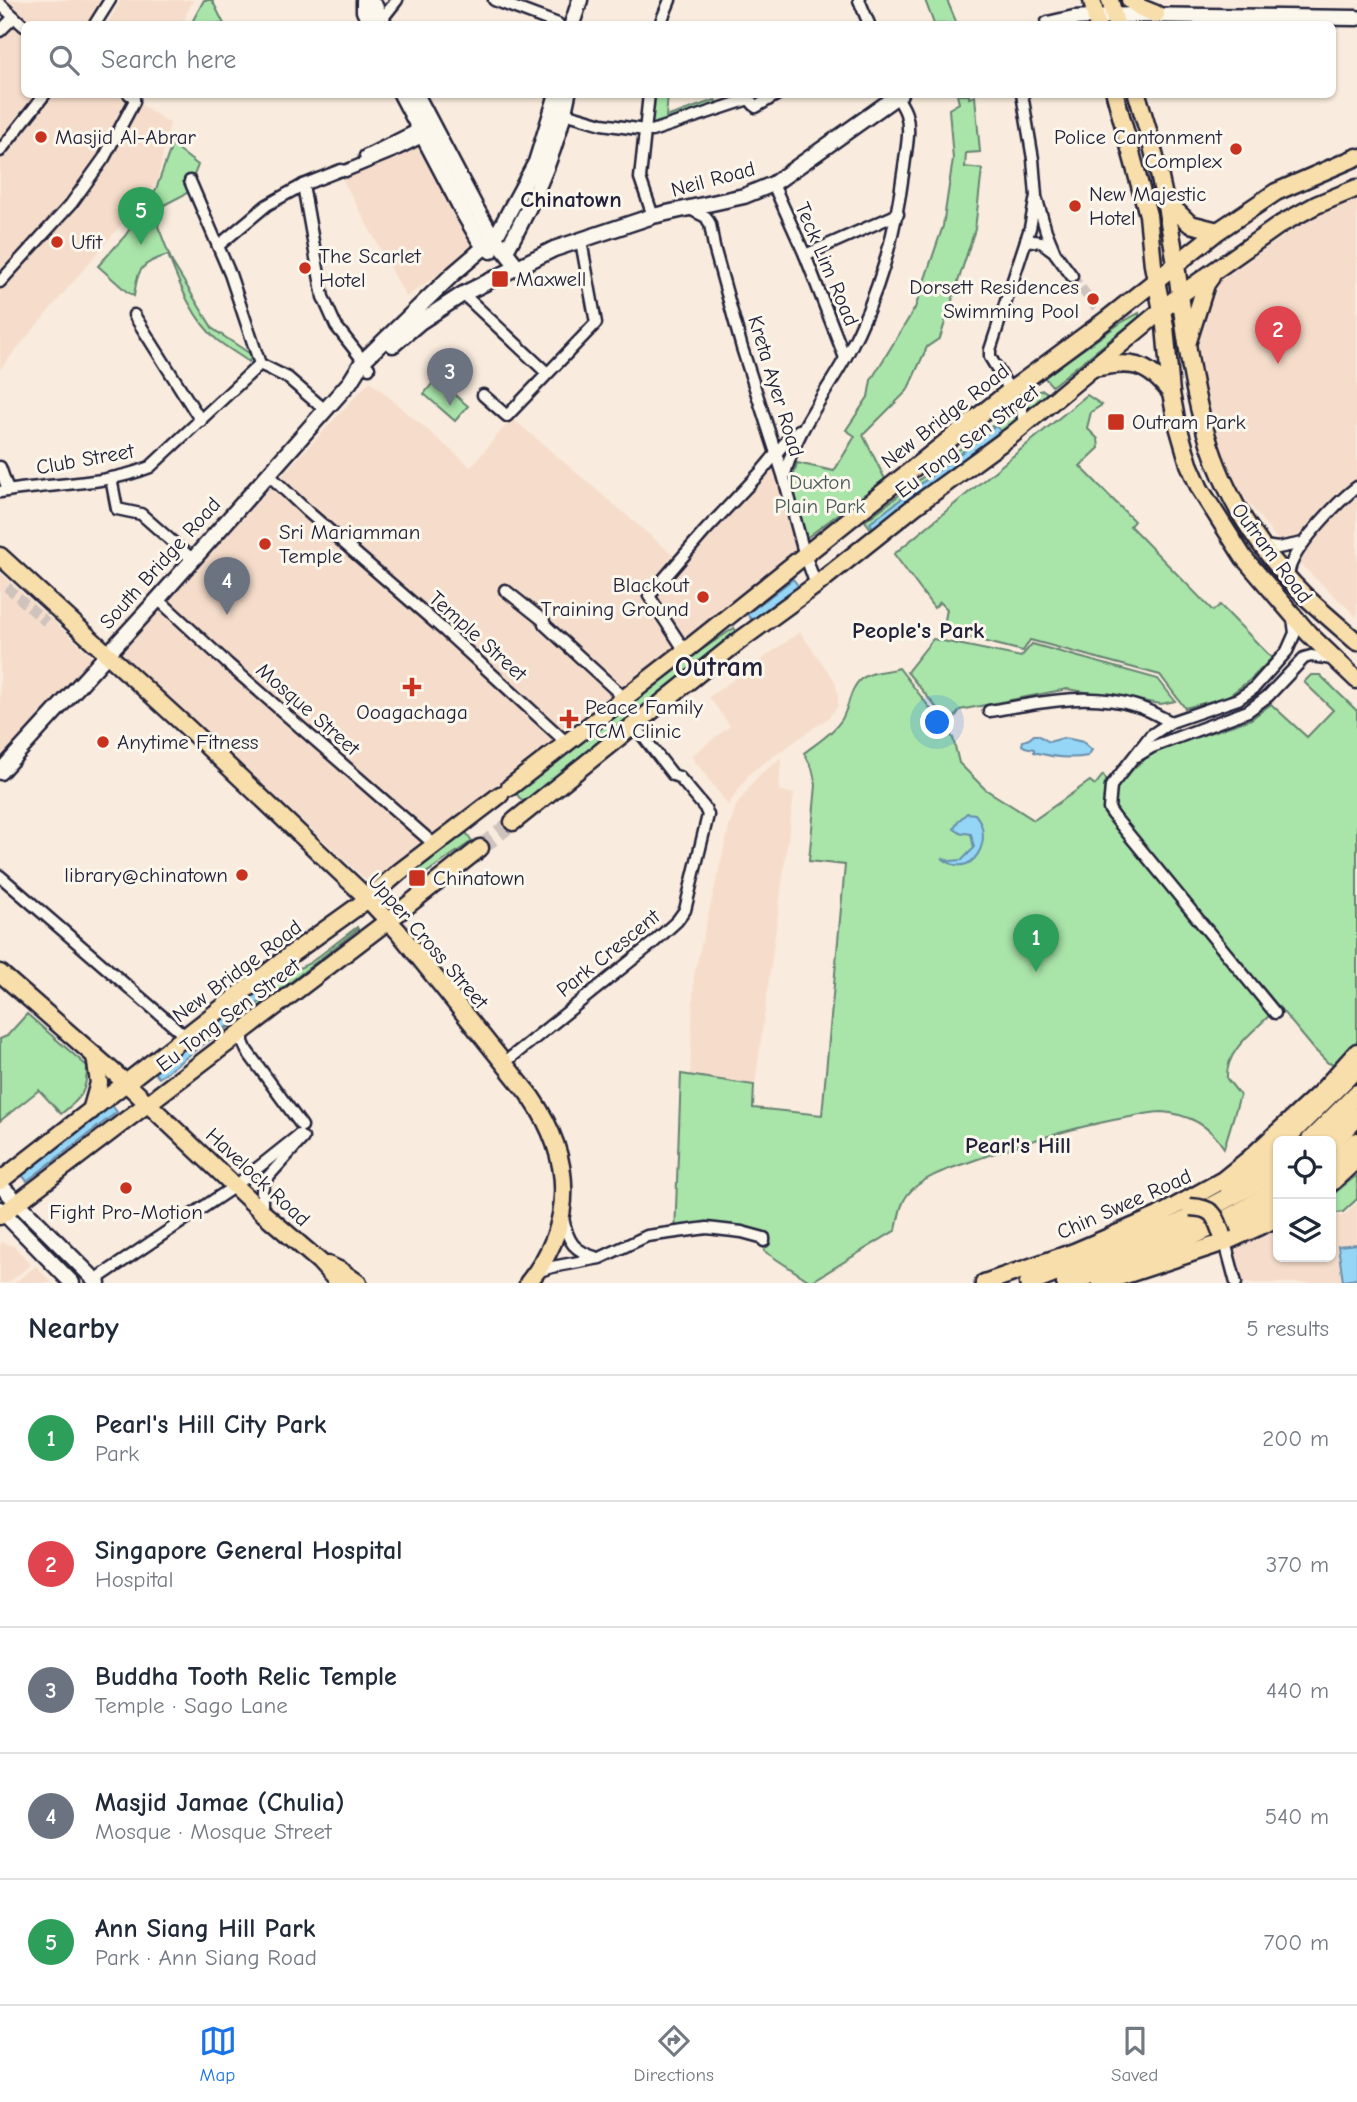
<!DOCTYPE html>
<meta charset="utf-8">
<style>
:root{--surface:#fff;--page:#f2f2f3;--text:#1f2937;--muted:#747a83;--line:#e0e1e3;--accent:#1a73e8}
body{margin:0;font-family:"Comic Neue",sans-serif;background:var(--page);color:var(--text)}
.controls{position:absolute;right:21px;bottom:21px;display:grid;overflow:hidden;border-radius:10px;box-shadow:0 2px 5px #0004}
.controls button{width:63px;height:63px;display:grid;place-items:center;padding:0;border:0;border-bottom:2px solid var(--line);background:var(--surface);color:var(--text);font:35px sans-serif}
.you{position:absolute;left:938px;top:723px;width:24px;height:24px;margin:-18px;border:5px solid #fff;border-radius:50%;background:#1a73e8;box-shadow:0 0 0 10px #1a73e833}
.badge{display:grid;place-items:center;width:46px;height:46px;border-radius:50%;background:var(--accent);color:#fff;font-size:23px;font-weight:700}
.pin{position:absolute;translate:-50% -58px;filter:drop-shadow(0 2px 4px #0008)}
.pin::after{content:'';position:absolute;top:37px;width:24px;height:21px;background:inherit;clip-path:polygon(0 0,100% 0,50% 100%)}
.list{margin:0;padding:0;list-style:none}
h2{display:flex;justify-content:space-between;align-items:center;height:91px;margin:0;padding:0 28px;font-size:30px}
h2 small{font-size:23px;font-weight:400;color:var(--muted)}
.list li{display:grid;grid-template-columns:46px 1fr auto;gap:21px;align-items:center;box-sizing:border-box;height:126px;padding:0 28px;border-top:2px solid var(--line)}
.list b{display:block;font-size:26px;white-space:nowrap}
.list p{margin:0;font-size:23px;white-space:nowrap;color:var(--muted)}
.list em{font-size:23px;font-style:normal;color:var(--muted)}
.icon{flex:none;width:38px;height:38px;fill:none;stroke:currentColor;stroke-width:2;stroke-linecap:round;stroke-linejoin:round}
.map{position:relative;flex:none;width:1357px;height:1283px;overflow:hidden}
.search{position:absolute;background:var(--surface);box-shadow:0 2px 5px #0004;left:21px;right:21px;top:21px;height:77px;display:flex;align-items:center;gap:18px;box-sizing:border-box;padding:0 24px;border-radius:10px;color:var(--muted);font-size:26px}
.sheet{height:721px;background:var(--surface)}
nav{display:flex;justify-content:space-around;align-items:center;box-sizing:border-box;height:98px;border-top:2px solid var(--line);background:var(--surface);font-size:19px;color:var(--muted)}
nav a{display:grid;justify-items:center;gap:4px}
nav .on{color:var(--accent)}
.map>svg:first-child{display:block}
.built{fill:#f6ddcb}
.green{fill:#a9e4a9;stroke:#668372;stroke-width:2}
.water{fill:#95d6f6;stroke:#678eab;stroke-width:2}
.lines{fill:none;stroke-linecap:round;stroke-linejoin:round}
.minor-tunnel{stroke:#cec3bd;stroke-width:10;stroke-dasharray:10 5;stroke-linecap:butt}
.primary-tunnel{stroke:#cec3bd;stroke-width:16;stroke-dasharray:16 8;stroke-linecap:butt}
.minor-casing{stroke:#22223b;stroke-width:15}
.secondary-casing{stroke:#22223b;stroke-width:19}
.primary-casing{stroke:#22223b;stroke-width:21}
.motorway-casing{stroke:#22223b;stroke-width:23}
.minor{stroke:#fbf7ec;stroke-width:10}
.secondary{stroke:#fbf7ec;stroke-width:14}
.primary{stroke:#f8deab;stroke-width:16}
.motorway{stroke:#f8deab;stroke-width:18}
.primary-bridge-casing{stroke:#22223b;stroke-width:21;stroke-linecap:butt}
.primary-bridge{stroke:#f8deab;stroke-width:16}
.poi-dot{fill:#c8321e;stroke:#fbf7ec;stroke-width:2.5}
.labels{text-anchor:middle;stroke-width:6;stroke-linejoin:round;paint-order:stroke}
.poi-label{font-size:21px;fill:#22223b;stroke:#fbf7ec;text-anchor:start}
.street-label{font-size:21px;fill:#22223b;stroke:#fbf7ec}
.park-label{font-size:21px;fill:#4a5c5c;stroke:#fbf7ec}
.neighbourhood-label{font-size:23px;font-weight:bold;fill:#22223b;stroke:#fbf7ec}
.district-label{font-size:28px;font-weight:bold;fill:#22223b;stroke:#fbf7ec}
</style>
<div class="map">
<svg width="1357" height="1283" viewBox="0 0 1357 1283">
<rect width="100%" height="100%" fill="#f9ebdd"/>
<filter id="ink" filterUnits="userSpaceOnUse"><feTurbulence type="fractalNoise" baseFrequency=".0143" numOctaves="2"/><feDisplacementMap in="SourceGraphic" scale="14" xChannelSelector="R" yChannelSelector="G"/><feConvolveMatrix kernelMatrix="1 2 1 2 8 2 1 2 1" color-interpolation-filters="sRGB"/></filter>
<g filter="url(#ink)">
<!-- built -->
<g class="built">
<polygon points="0,0 110,0 95,24 24,24 24,94 132,95 129,97 170,123 157,182 0,369"/>
<polygon points="121,0 193,0 182,24 107,24"/>
<polygon points="421,140 481,245 406,297 342,178"/>
<polygon points="1357,195 1357,617 1286,551 1236,487 1209,426 1190,302 1299,225"/>
<polygon points="370,381 471,467 512,418 684,564 775,468 797,550 375,888 118,651"/>
<polygon points="0,572 95,659 0,760"/>
<polygon points="800,632 835,681 838,695 838,706 828,718 750,773 728,805 691,756 730,726 709,697"/>
<polygon points="781,758 779,790 794,794 755,1085 690,1075 694,975 729,827 736,806 758,776"/>
<polygon points="1357,1203 1357,1283 1243,1283 1233,1249 1278,1231 1278,1257 1331,1257 1331,1217 1344,1215"/>
<polygon points="3,1242 14,1246 31,1265 8,1283 0,1283 0,1244"/>
<polygon points="36,1266 52,1283 14,1283"/>
</g>
<!-- green -->
<g class="green">
<polygon points="204,0 212,0 224,24 191,24"/>
<polygon points="925,0 947,0 957,24 934,24"/>
<polygon points="653,95 668,95 666,117 715,100 718,104 659,126 652,125 649,119"/>
<polygon points="957,95 969,95 969,98 975,96 980,152 966,153 965,167 982,169 975,229 940,338 927,347 907,391 863,435 885,479 805,539 791,486 797,463 834,471 855,436 846,430 868,397 871,380 915,308 943,226 953,159 949,109 959,103"/>
<path d="M172,145L198,165L191,183V191L164,205L158,226L172,262L213,329L252,355L249,362C238,354 227,348 217,340C192,318 180,285 168,255C140,263 138,269 134,296L126,291L98,266L125,236L156,189Z"/>
<polygon points="1139,313 1139,317 1052,386 1044,377 1122,322"/>
<polygon points="436,379 468,406 455,421 424,394"/>
<polygon points="1043,390 1046,392 1045,398 872,530 865,521 986,429 1002,421 1039,391"/>
<polygon points="1087,395 1102,405 1091,412 1087,428 1098,439 1099,448 1080,466 1134,521 1130,526 1213,611 1220,605 1272,658 1250,680 1227,697 1185,708 1160,675 1030,640 1023,651 943,631 947,609 940,602 934,608 894,554"/>
<polygon points="734,628 740,636 523,802 515,792 679,665"/>
<polygon points="933,639 1021,657 1032,644 1158,679 1175,701 1161,704 1067,689 960,710 950,724 907,672"/>
<path d="M899,668L953,738L959,763L985,789L1034,820L1090,781L1095,785L1103,775L1109,784L1105,797L1106,810L1271,1014C1253,1032 1225,1051 1227,1079L1240,1095L1224,1148C1210,1126 1188,1114 1162,1112C1151,1112 1140,1115 1130,1117C1077,1126 1025,1142 975,1160C953,1168 924,1175 908,1194C900,1204 899,1217 896,1230L811,1282L764,1251V1241L710,1232L675,1235L681,1074L754,1085L753,1108L822,1115L845,865L809,861L816,785L812,768L804,753C817,743 833,733 842,719C849,707 850,688 861,679C871,671 887,672 899,668Z"/>
<polygon points="1311,675 1320,675 1357,711 1357,1052 1338,1064 1328,1063 1314,1049 1121,818 1114,810 1113,803 1114,794 1119,785 1135,767 1155,751 1251,719 1271,704 1307,737 1333,710 1304,682"/>
<polygon points="465,831 472,841 416,880 410,877 411,873"/>
<polygon points="357,927 358,929 264,1003 211,1039 270,994 264,985 310,963"/>
<path d="M27,1014L87,1066C87,1093 81,1098 61,1114L39,1090L0,1121V1039L7,1036Z"/>
<polygon points="1357,1175 1357,1199 1343,1212 1331,1214 1331,1196"/>
</g>
<!-- water -->
<g class="water">
<polygon points="996,426 1000,431 873,528 870,523"/>
<polygon points="793,579 800,588 754,623 747,614"/>
<path d="M1034,735H1038L1049,742L1063,738L1070,739L1083,742L1092,750L1088,756C1071,759 1051,757 1034,752V749L1025,747L1022,745L1023,741L1029,739Z"/>
<path d="M967,813L975,814C996,838 972,883 942,858L950,861L962,860L974,848L971,834L966,833L962,834L954,829L958,821Z"/>
<polygon points="264,985 270,994 159,1078 152,1070"/>
<polygon points="111,1104 117,1112 27,1181 20,1173"/>
<polygon points="1357,1244 1357,1279 1343,1281 1338,1246"/>
</g>
<g class="lines">
<!-- minor-tunnel -->
<g class="minor-tunnel">
<polyline points="1072,276 1098,310"/>
<polyline points="7,587 46,622"/>
</g>
<!-- primary-tunnel -->
<polyline class="primary-tunnel" points="480,848 513,822"/>
<!-- minor casing -->
<g class="minor-casing">
<g id="minor">
<polyline points="494,0 558,24"/>
<polyline points="859,0 869,24"/>
<polyline points="0,4 24,26"/>
<polyline points="377,21 382,19 397,0"/>
<polyline points="95,24 110,0"/>
<polyline points="660,24 670,0"/>
<polyline points="0,31 14,17"/>
<polyline points="649,94 640,178 653,216"/>
<polyline points="1022,94 1033,159 1036,196 1030,228 990,350 990,357 1022,410 1024,426"/>
<polyline points="561,112 602,124 652,131 749,99 756,107 778,94"/>
<polyline points="0,151 45,94"/>
<polyline points="365,156 423,127"/>
<polyline points="190,181 230,274 260,364"/>
<polyline points="773,184 805,255 845,358"/>
<polyline points="303,185 323,297 336,326 369,368"/>
<polyline points="1037,200 1046,231 1055,253 1072,276"/>
<polyline points="690,209 706,217 710,224 714,247 742,348 784,478 803,549 816,585"/>
<polyline points="1026,240 1041,242 1052,250"/>
<polyline points="218,246 267,205 303,185 341,170 345,171 394,151 428,134"/>
<polyline points="805,255 898,214"/>
<polyline points="0,282 71,204 104,158 134,102 134,97 129,94"/>
<polyline points="463,294 547,373"/>
<polyline points="134,315 201,421"/>
<polyline points="260,364 288,378 325,410"/>
<polyline points="483,395 507,416 596,323 581,241"/>
<polyline points="0,467 8,490"/>
<polyline points="268,474 307,511 445,631 567,743"/>
<polyline points="111,478 117,509 141,514 192,559"/>
<path d="M784,478C795,431 824,397 847,355C880,293 895,236 904,167C906,150 911,130 906,114C904,107 899,101 896,94"/>
<path d="M0,492C50,483 103,486 150,467L260,364"/>
<polyline points="1264,546 1278,548 1303,543"/>
<path d="M1288,578C1289,572 1289,567 1292,562C1300,542 1339,500 1357,487"/>
<polyline points="505,590 544,621 544,624 619,693 616,702"/>
<polyline points="158,599 228,664 435,845"/>
<polyline points="685,651 649,596 705,531 760,473 789,438 799,430"/>
<path d="M989,711C1038,703 1087,691 1136,706C1148,709 1160,717 1171,722"/>
<polyline points="1137,756 1152,747 1248,711 1268,696 1304,658 1311,656 1332,659"/>
<polyline points="0,876 185,1036"/>
<polyline points="1275,1013 1116,819 1109,809 1111,786 1150,736 1171,722 1238,699 1253,689 1287,651 1295,633 1293,618"/>
<polyline points="243,1030 243,1042 247,1051 302,1126"/>
<polyline points="504,1063 653,943 677,921 685,910 708,815 705,808 679,777 673,775 635,726"/>
<polyline points="262,1212 262,1190 266,1179 303,1138"/>
<path d="M563,1218C568,1243 574,1251 598,1258"/>
<polyline points="1225,1242 1236,1283"/>
<polyline points="537,1272 552,1267 600,1258 647,1236 707,1228 742,1232 764,1238 764,1241"/>
<polyline points="95,1280 235,1186 299,1135"/>
</g>
</g>
<!-- secondary casing -->
<g class="secondary-casing">
<g id="secondary">
<polyline points="364,0 364,11 370,24"/>
<polyline points="366,0 375,6 384,24"/>
<polyline points="572,24 580,0"/>
<polyline points="1048,24 1074,18 1131,15 1357,18"/>
<polyline points="401,94 465,216 479,240 491,251"/>
<polyline points="416,94 476,208 490,232 517,266"/>
<path d="M506,251C533,203 558,148 568,94"/>
<polyline points="393,345 420,322 463,294 554,249 653,216 744,196 773,184 900,94"/>
<polyline points="0,772 158,599 350,382 363,361 453,274 495,238 536,162 557,94"/>
<polyline points="0,1185 98,1283"/>
<polyline points="0,1209 72,1283"/>
</g>
</g>
<!-- primary casing -->
<g class="primary-casing">
<g id="primary">
<polyline points="1092,0 1097,24"/>
<polyline points="1110,0 1116,24"/>
<polyline points="1130,0 1141,8 1156,14"/>
<polyline points="1115,94 1148,215 1153,265 1165,326 1171,393 1176,419 1189,464 1200,489 1244,558 1309,634 1357,680"/>
<path d="M1137,94C1153,144 1165,194 1173,245C1186,327 1190,412 1227,488C1245,527 1275,566 1305,596C1322,612 1340,627 1357,642"/>
<polyline points="1165,200 1190,224 1218,231"/>
<polyline points="1188,341 1206,284 1211,277"/>
<path d="M1093,368C1131,361 1146,361 1171,393"/>
<path d="M0,556L189,729L363,894L398,931L531,1097C573,1158 576,1224 528,1283"/>
<polyline points="510,787 685,651 1010,391 1106,320 1218,231 1276,192 1357,157"/>
<polyline points="513,822 739,641 816,585 915,506 1012,435 1180,295 1281,224 1316,205 1357,188"/>
<polyline points="0,973 126,1083 262,1212 319,1261 339,1283"/>
<polyline points="91,1111 99,1083 95,1056"/>
<polyline points="0,1181 290,955 368,899 398,873 500,795"/>
<polyline points="1331,1183 1357,1159"/>
<polyline points="0,1216 389,920 480,848"/>
<polyline points="328,1265 341,1271 358,1283"/>
<polyline points="984,1283 1074,1252 1158,1216 1223,1180 1249,1159 1320,1093 1357,1052"/>
<polyline points="1101,1283 1225,1242 1278,1218"/>
</g>
</g>
<!-- motorway casing -->
<g class="motorway-casing">
<g id="motorway">
<polyline points="1283,1141 1357,1067"/>
<polyline points="1310,1141 1357,1094"/>
<polyline points="1331,1143 1357,1117"/>
<polyline points="1331,1167 1357,1142"/>
<polyline points="1229,1186 1241,1178 1278,1146"/>
<polyline points="1238,1225 1278,1204"/>
<polyline points="1029,1283 1177,1225 1248,1187 1278,1168"/>
<path d="M1066,1283C1139,1257 1215,1233 1278,1188"/>
</g>
</g>
<!-- minor -->
<use href="#minor" class="minor"/>
<!-- secondary -->
<use href="#secondary" class="secondary"/>
<!-- primary -->
<use href="#primary" class="primary"/>
<!-- motorway -->
<use href="#motorway" class="motorway"/>
<!-- primary-bridge casing -->
<g class="primary-bridge-casing">
<path id="primary-bridge" d="M1190,1207C1213,1208 1215,1214 1222,1235"/>
</g>
<!-- primary-bridge -->
<use href="#primary-bridge" class="primary-bridge"/>
</g>
</g>
<!-- markers -->
<g class="poi-dot">
<circle cx="41" cy="137" r="7"/>
<circle cx="1236" cy="149" r="7"/>
<circle cx="1075" cy="206" r="7"/>
<circle cx="57" cy="242" r="7"/>
<circle cx="305" cy="268" r="7"/>
<rect x="491" y="270" width="18" height="18" rx="3.5"/>
<circle cx="1093" cy="299" r="7"/>
<rect x="1107" y="413" width="18" height="18" rx="3.5"/>
<circle cx="265" cy="544" r="7"/>
<circle cx="703" cy="597" r="7"/>
<path d="M408.5 676.5h7v7h7v7h-7v7h-7v-7h-7v-7h7z"/>
<path d="M565.5 708.5h7v7h7v7h-7v7h-7v-7h-7v-7h7z"/>
<circle cx="103" cy="742" r="7"/>
<circle cx="242" cy="875" r="7"/>
<rect x="408" y="869" width="18" height="18" rx="3.5"/>
<circle cx="126" cy="1188" r="7"/>
</g>
<g class="labels">
<!-- poi labels -->
<g class="poi-label">
<text x="55" y="144">Masjid Al-Abrar</text>
<text x="1222" y="144" text-anchor="end">Police Cantonment<tspan x="1222" dy="24">Complex</tspan></text>
<text x="1089" y="201">New Majestic<tspan x="1089" dy="24">Hotel</tspan></text>
<text x="71" y="249">Ufit</text>
<text x="319" y="263">The Scarlet<tspan x="319" dy="24">Hotel</tspan></text>
<text x="516" y="286">Maxwell</text>
<text x="1079" y="294" text-anchor="end">Dorsett Residences<tspan x="1079" dy="24">Swimming Pool</tspan></text>
<text x="1132" y="429">Outram Park</text>
<text x="279" y="539">Sri Mariamman<tspan x="279" dy="24">Temple</tspan></text>
<text x="689" y="592" text-anchor="end">Blackout<tspan x="689" dy="24">Training Ground</tspan></text>
<text x="585" y="714">Peace Family<tspan x="585" dy="24">TCM Clinic</tspan></text>
<text x="412" y="719" text-anchor="middle">Ooagachaga</text>
<text x="117" y="749">Anytime Fitness</text>
<text x="228" y="882" text-anchor="end">library@chinatown</text>
<text x="433" y="885">Chinatown</text>
<text x="126" y="1219" text-anchor="middle">Fight Pro-Motion</text>
</g>
<!-- street labels -->
<g class="street-label">
<text transform="translate(713 179) rotate(-15)" y="7">Neil Road</text>
<text transform="translate(827 264) rotate(67)" y="7">Teck Lim Road</text>
<text transform="translate(776 386) rotate(73)" y="7">Kreta Ayer Road</text>
<text transform="translate(945 416) rotate(-38)" y="7">New Bridge Road</text>
<text transform="translate(967 441) rotate(-37)" y="7">Eu Tong Sen Street</text>
<text transform="translate(85 459) rotate(-10)" y="7">Club Street</text>
<text transform="translate(1272 553) rotate(53)" y="7">Outram Road</text>
<text transform="translate(160 563) rotate(-48)" y="7">South Bridge Road</text>
<text transform="translate(478 636) rotate(42)" y="7">Temple Street</text>
<text transform="translate(308 709) rotate(41)" y="7">Mosque Street</text>
<text transform="translate(428 941) rotate(49)" y="7">Upper Cross Street</text>
<text transform="translate(608 953) rotate(-39)" y="7">Park Crescent</text>
<text transform="translate(237 971) rotate(-37)" y="7">New Bridge Road</text>
<text transform="translate(228 1015) rotate(-37)" y="7">Eu Tong Sen Street</text>
<text transform="translate(258 1177) rotate(43)" y="7">Havelock Road</text>
<text transform="translate(1124 1204) rotate(-24)" y="7">Chin Swee Road</text>
</g>
<!-- park labels -->
<g class="park-label">
<text x="820" y="489">Duxton<tspan x="820" dy="24">Plain Park</tspan></text>
</g>
<!-- neighbourhood labels -->
<g class="neighbourhood-label">
<text x="571" y="207">Chinatown</text>
<text x="918" y="638">People's Park</text>
<text x="1018" y="1153">Pearl's Hill</text>
</g>
<!-- district labels -->
<g class="district-label">
<text x="719" y="676">Outram</text>
</g>
</g>
</svg>
<div class="controls">
<button><svg class="icon" aria-label="locate" viewBox="0 0 24 24"><circle cx="12" cy="12" r="6"/><path d="M12 2v4M12 18v4M2 12h4M18 12h4"/></svg></button>
<button><svg class="icon" aria-label="layers" viewBox="0 0 24 24"><path d="M12 4l9 5-9 5-9-5zM3 14l9 5 9-5"/></svg></button>
</div>
<div class="you"></div>
<div class="pin badge" style="left:1036px;top:972px;background:#2e9e5b">1</div>
<div class="pin badge" style="left:1278px;top:364px;background:#e0444e">2</div>
<div class="pin badge" style="left:450px;top:406px;background:#6b7280">3</div>
<div class="pin badge" style="left:227px;top:615px;background:#6b7280">4</div>
<div class="pin badge" style="left:141px;top:245px;background:#2e9e5b">5</div>
<div class="search"><svg class="icon" aria-label="search" viewBox="0 0 24 24"><circle cx="10" cy="10" r="6"/><path d="M15 15l6 6"/></svg>Search here</div>
</div>
<section class="sheet">
<h2>Nearby<small>5 results</small></h2>
<ul class="list">
<li><span class="badge" style="background:#2e9e5b">1</span><div><b>Pearl's Hill City Park</b><p>Park</p></div><em>200 m</em></li>
<li><span class="badge" style="background:#e0444e">2</span><div><b>Singapore General Hospital</b><p>Hospital</p></div><em>370 m</em></li>
<li><span class="badge" style="background:#6b7280">3</span><div><b>Buddha Tooth Relic Temple</b><p>Temple · Sago Lane</p></div><em>440 m</em></li>
<li><span class="badge" style="background:#6b7280">4</span><div><b>Masjid Jamae (Chulia)</b><p>Mosque · Mosque Street</p></div><em>540 m</em></li>
<li><span class="badge" style="background:#2e9e5b">5</span><div><b>Ann Siang Hill Park</b><p>Park · Ann Siang Road</p></div><em>700 m</em></li>
</ul>
</section>
<nav>
<a class="on"><svg class="icon" aria-label="map" viewBox="0 0 24 24"><path d="M3 6l6-2 6 2 6-2v14l-6 2-6-2-6 2zM9 4v14M15 6v14"/></svg>Map</a>
<a><svg class="icon" aria-label="directions" viewBox="0 0 24 24"><path d="M12 3l9 9-9 9-9-9zM9 14v-3h6M13 9l2 2-2 2"/></svg>Directions</a>
<a><svg class="icon" aria-label="saved" viewBox="0 0 24 24"><path d="M7 4h10v16l-5-4-5 4z"/></svg>Saved</a>
</nav>
